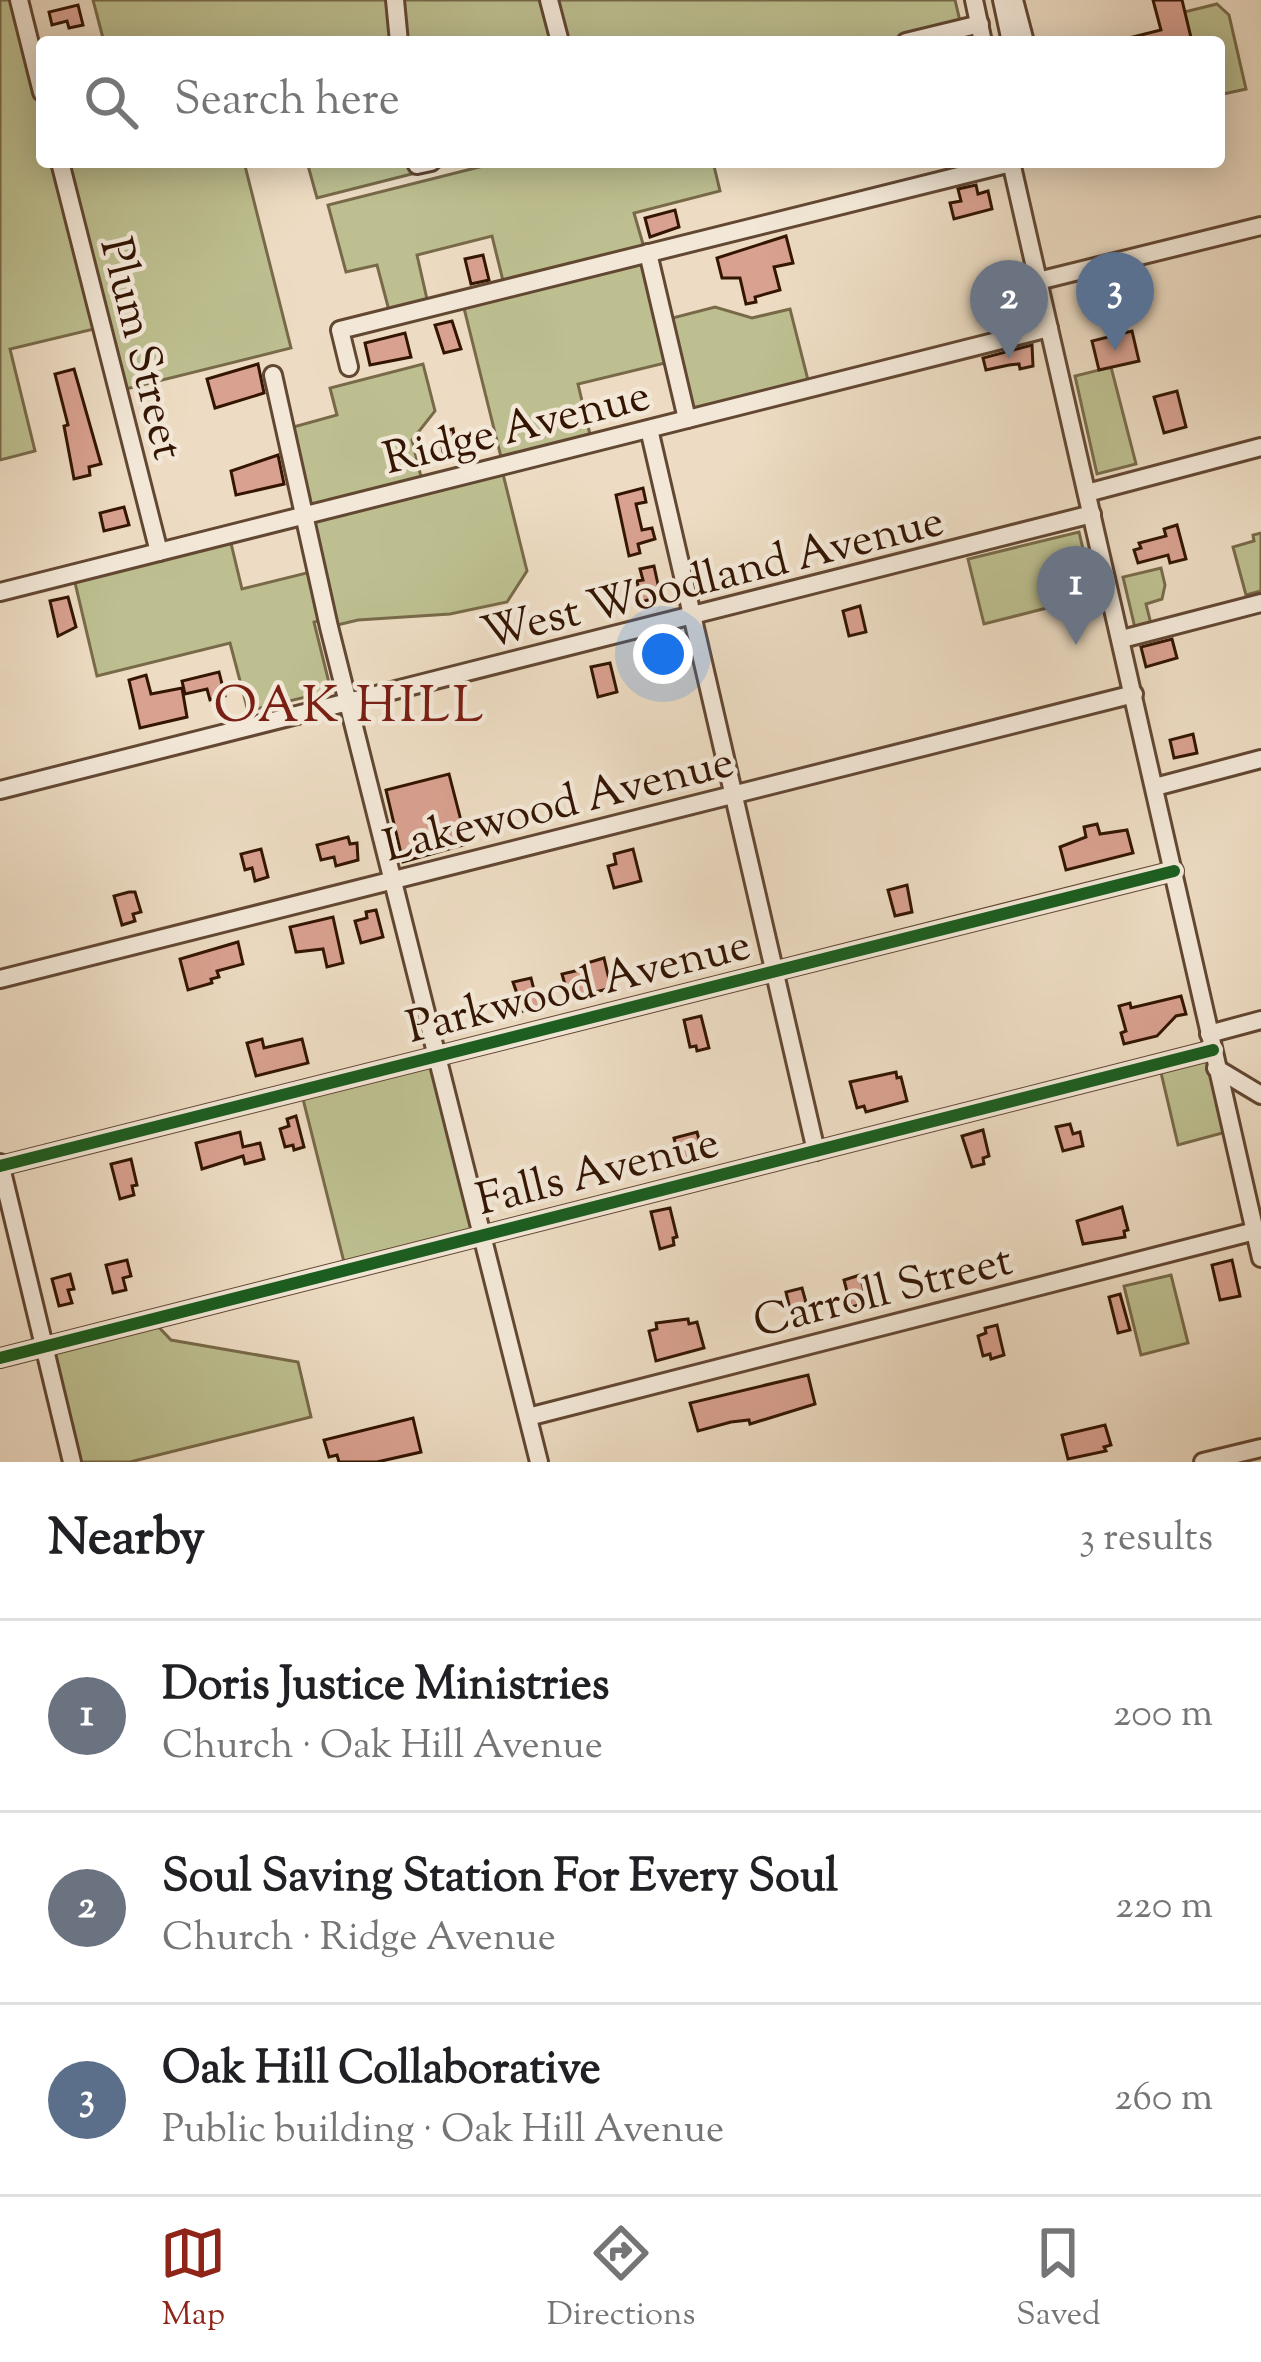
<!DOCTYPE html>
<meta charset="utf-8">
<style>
:root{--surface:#fff;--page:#f6f6f6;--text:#202124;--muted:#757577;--line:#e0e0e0;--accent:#8f2418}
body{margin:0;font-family:"Sorts Mill Goudy",serif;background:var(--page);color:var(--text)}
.you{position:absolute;left:663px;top:654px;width:42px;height:42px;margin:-30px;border:9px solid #fff;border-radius:50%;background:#1a73e8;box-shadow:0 0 0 18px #1a73e833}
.badge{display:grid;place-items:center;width:78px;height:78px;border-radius:50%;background:var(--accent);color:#fff;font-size:39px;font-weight:700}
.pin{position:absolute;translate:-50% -99px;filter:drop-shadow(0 3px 6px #0008)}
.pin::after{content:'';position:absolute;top:63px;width:42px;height:36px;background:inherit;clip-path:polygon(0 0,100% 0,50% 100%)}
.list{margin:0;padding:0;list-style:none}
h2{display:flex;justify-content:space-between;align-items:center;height:156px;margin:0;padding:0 48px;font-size:51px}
h2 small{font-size:39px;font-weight:400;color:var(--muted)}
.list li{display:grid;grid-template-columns:78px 1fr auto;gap:36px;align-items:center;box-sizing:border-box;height:192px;padding:0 48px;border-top:3px solid var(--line)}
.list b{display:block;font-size:45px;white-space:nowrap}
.list p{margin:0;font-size:39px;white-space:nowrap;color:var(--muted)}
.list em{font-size:39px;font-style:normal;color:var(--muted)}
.icon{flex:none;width:66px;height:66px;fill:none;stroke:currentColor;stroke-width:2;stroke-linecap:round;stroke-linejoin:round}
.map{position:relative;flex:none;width:1261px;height:1462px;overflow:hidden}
.search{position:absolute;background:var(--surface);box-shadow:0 6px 30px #0003;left:36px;right:36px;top:36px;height:132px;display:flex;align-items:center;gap:30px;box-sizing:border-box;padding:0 42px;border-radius:12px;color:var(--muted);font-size:45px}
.sheet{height:732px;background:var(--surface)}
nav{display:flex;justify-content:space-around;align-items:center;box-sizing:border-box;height:168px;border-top:3px solid var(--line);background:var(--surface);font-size:33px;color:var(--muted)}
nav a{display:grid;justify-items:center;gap:6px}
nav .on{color:var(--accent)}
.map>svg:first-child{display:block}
.green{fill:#bdbf90;stroke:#786a49;stroke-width:3}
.building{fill:#d9a190;stroke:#331502;stroke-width:3}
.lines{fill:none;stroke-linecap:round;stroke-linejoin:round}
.minor-casing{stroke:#624732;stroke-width:22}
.minor{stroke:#f3e8d8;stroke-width:16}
.cycleway-casing{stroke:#f3e8d8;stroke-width:20}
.cycleway{stroke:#1b5e20;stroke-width:12}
.labels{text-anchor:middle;stroke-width:9;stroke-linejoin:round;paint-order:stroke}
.street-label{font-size:45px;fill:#331502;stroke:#f3e8d8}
.quarter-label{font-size:51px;letter-spacing:3px;fill:#7a1f14;stroke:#f3e8d8}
</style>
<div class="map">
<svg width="1261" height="1462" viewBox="0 0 1261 1462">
<rect width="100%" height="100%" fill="#eddcc3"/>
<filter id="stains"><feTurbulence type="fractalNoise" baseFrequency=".00167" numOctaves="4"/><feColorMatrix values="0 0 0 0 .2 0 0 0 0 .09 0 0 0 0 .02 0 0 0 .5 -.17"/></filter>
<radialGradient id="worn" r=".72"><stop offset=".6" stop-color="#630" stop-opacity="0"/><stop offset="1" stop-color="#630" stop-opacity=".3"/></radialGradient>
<!-- green -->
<g class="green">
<polygon points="0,0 19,0 42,92 42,162 244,162 291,348 118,391 102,327 10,349 35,451 0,460"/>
<polygon points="93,0 955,0 963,34 932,42 104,42"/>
<polygon points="1217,4 1229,15 1246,89 1219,95 1219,42 1192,42 1184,12"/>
<polygon points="307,162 459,162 317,198"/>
<polygon points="499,162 713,162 720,191 634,213 665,320 715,307 752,318 790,309 810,388 687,419 673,361 578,384 592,443 503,465 462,300 505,289 492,236 417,255 429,308 391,318 377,265 346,272 328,205"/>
<polygon points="423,364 435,411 412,440 423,485 501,466 527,571 507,602 450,614 358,620 329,627 327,619 314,622 331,691 248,711 230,643 97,676 73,574 229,535 242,589 315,571 286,429 337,415 330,388"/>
<polygon points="1111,367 1136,464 1097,474 1075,376"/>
<polygon points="1079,532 1094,596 984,624 968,559"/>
<polygon points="1261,533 1261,591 1246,595 1233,547 1254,541 1253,535"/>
<polygon points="1161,568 1165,585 1162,599 1146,604 1151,624 1135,628 1123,577"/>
<polygon points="1213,1050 1230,1131 1178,1145 1159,1064"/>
<polygon points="437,1056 482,1236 346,1270 301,1091"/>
<polygon points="1171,1275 1188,1343 1141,1355 1124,1286"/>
<polygon points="152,1320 171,1340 298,1362 311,1417 130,1462 72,1462 44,1347"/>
</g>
<!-- building -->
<g class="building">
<polygon points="1153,0 1182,0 1192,42 1129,42 1129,38 1161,30"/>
<polygon points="78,5 83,25 69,28 67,21 52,25 49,12"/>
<polygon points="976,185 978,194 988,191 992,209 954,219 950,203 961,201 958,189"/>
<polygon points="675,210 679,227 650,237 645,218"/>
<polygon points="786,236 793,263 774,267 780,290 755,297 756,302 746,304 740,278 722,278 717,258"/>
<polygon points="483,255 489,280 471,284 465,259"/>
<polygon points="452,321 461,349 444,353 435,325"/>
<polygon points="1132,331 1139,361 1099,370 1092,341"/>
<polygon points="405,333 411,357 370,365 365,343"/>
<polygon points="1032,345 1033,366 1020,369 1019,364 1009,365 986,370 983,358"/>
<polygon points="258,364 264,393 215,408 207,379"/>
<polygon points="74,369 101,464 89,467 90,475 74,479 64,426 68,425 55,374"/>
<polygon points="1177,391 1186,427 1164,433 1154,397"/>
<polygon points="453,429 454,435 471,431 476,453 445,460 440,438 443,437 442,432"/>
<polygon points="278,455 284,484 236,495 231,471"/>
<polygon points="643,488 646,502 636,504 642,530 652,528 655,539 638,544 640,553 629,556 616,495"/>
<polygon points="124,507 129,525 104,531 100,513"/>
<polygon points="1177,525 1186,559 1170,563 1168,555 1138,563 1134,550 1141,548 1139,543 1166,536 1164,529"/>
<polygon points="654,566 659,589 650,591 652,599 641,602 637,581 643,580 640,569"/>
<polygon points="68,597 76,627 58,636 50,601"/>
<polygon points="860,606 866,632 849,636 843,611"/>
<polygon points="1172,639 1177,658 1146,667 1141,647"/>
<polygon points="610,663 617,692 598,697 591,667"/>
<polygon points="219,672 225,696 210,700 207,689 185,694 182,681"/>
<polygon points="146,675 151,694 182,688 187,717 140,728 129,680"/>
<polygon points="1193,734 1197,753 1174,758 1170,740"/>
<polygon points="449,774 467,844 403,862 386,790"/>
<polygon points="1097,824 1100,834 1127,830 1133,853 1066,870 1060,847 1086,837 1084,827"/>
<polygon points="348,837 350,844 357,843 358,860 336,866 334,857 321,860 317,845"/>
<polygon points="261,849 268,877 255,881 252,868 245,870 241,854"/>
<polygon points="633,849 641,881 614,888 608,866 616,864 614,854"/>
<polygon points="907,885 912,912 895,916 888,890"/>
<polygon points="129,892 135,892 141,912 133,914 135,921 122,925 114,896"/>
<polygon points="376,910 383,937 361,943 355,921 367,918 366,912"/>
<polygon points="333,917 343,963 327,967 323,949 296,952 290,927"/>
<polygon points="238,942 243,964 217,971 219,977 211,979 212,983 188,990 180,959"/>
<polygon points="604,958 611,988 569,999 562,974 588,968 587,963"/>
<polygon points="531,978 535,994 541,993 544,1006 523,1011 513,982"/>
<polygon points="1181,996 1186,1014 1176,1016 1157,1036 1124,1044 1121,1033 1126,1031 1119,1006 1130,1003 1131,1008"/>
<polygon points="701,1016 709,1048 697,1051 696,1046 690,1047 684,1020"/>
<polygon points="262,1039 264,1048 302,1039 308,1063 256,1076 247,1043"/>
<polygon points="896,1072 897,1078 901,1077 907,1101 866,1112 864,1106 857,1108 850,1082"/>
<polygon points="296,1116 304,1147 294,1150 293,1145 285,1147 280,1129 289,1126 287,1119"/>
<polygon points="1070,1124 1073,1134 1080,1132 1083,1146 1063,1151 1056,1127"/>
<polygon points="983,1130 989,1156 983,1158 984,1164 972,1167 962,1136"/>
<polygon points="240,1132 243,1147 260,1143 264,1159 245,1164 243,1156 202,1169 196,1143"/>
<polygon points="697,1132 702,1151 695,1153 697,1157 680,1161 674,1138"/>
<polygon points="131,1159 137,1185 132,1186 134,1195 120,1199 111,1164"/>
<polygon points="1122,1207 1128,1230 1124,1231 1125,1237 1083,1244 1077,1221"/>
<polygon points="670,1208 677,1237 673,1238 674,1245 660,1249 651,1212"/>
<polygon points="127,1260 131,1276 123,1278 126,1290 113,1293 106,1265"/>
<polygon points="1232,1260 1240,1296 1220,1300 1212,1265"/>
<polygon points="70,1274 74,1289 68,1290 72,1303 59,1306 52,1279"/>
<polygon points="860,1275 867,1303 851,1307 844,1280"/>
<polygon points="802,1288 810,1317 793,1322 786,1292"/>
<polygon points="1120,1294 1130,1330 1118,1333 1109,1297"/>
<polygon points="688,1319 689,1324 697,1322 704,1348 656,1361 649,1331 657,1329 656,1323"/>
<polygon points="997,1325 1004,1355 991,1359 990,1354 983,1356 978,1336 986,1333 985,1328"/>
<polygon points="808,1375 815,1404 750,1424 749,1420 731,1422 698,1431 690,1403"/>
<polygon points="413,1418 421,1452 377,1462 339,1462 337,1455 329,1457 324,1440"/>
<polygon points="1105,1425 1111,1445 1104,1447 1106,1451 1068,1459 1062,1435"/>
</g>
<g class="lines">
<!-- minor casing -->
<g class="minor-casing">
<g id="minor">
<polyline points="19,0 42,92"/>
<polyline points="395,0 399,42"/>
<polyline points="549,0 560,42"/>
<polyline points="974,0 983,42"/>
<polyline points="1002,0 1011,42"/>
<polyline points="1014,0 1025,42"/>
<polyline points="906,42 980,24"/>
<polyline points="60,162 159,552"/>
<polyline points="417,162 417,165 431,162"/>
<polyline points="1011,162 1261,1258"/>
<polyline points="648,253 687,419"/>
<polyline points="1038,281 1261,226"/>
<polyline points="349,367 340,330 1011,163"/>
<polyline points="273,375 329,627 539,1462"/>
<polyline points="649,429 816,1151"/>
<polyline points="1087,493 1261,447"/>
<polyline points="0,592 1049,328"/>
<polyline points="1122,639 1261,603"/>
<polyline points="1155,787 1261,759"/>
<polyline points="0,790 1092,514"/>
<polyline points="0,979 1134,694"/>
<polyline points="1209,1034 1261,1020"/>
<polyline points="1216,1068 1261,1095"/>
<polyline points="0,1163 72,1462"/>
<polyline points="0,1166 1174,871"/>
<polyline points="0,1358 1213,1050"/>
<polyline points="528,1417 1255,1231"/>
<polyline points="1203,1462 1261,1448"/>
</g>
</g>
<!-- minor -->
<use href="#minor" class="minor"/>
<!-- cycleway casing -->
<g class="cycleway-casing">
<g id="cycleway">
<polyline points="0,1166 1174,871"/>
<polyline points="0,1358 1213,1050"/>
</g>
</g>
<!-- cycleway -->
<use href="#cycleway" class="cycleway"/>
</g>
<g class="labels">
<!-- street labels -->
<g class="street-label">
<text transform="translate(144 348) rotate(76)" y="16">Plum Street</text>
<text transform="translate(516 425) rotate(-14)" y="16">Ridge Avenue</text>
<text transform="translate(712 575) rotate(-14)" y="16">West Woodland Avenue</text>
<text transform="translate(558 802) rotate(-14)" y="16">Lakewood Avenue</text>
<text transform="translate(578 984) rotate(-14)" y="16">Parkwood Avenue</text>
<text transform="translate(597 1169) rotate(-14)" y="16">Falls Avenue</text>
<text transform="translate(882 1289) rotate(-14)" y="16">Carroll Street</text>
</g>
<!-- quarter labels -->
<g class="quarter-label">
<text x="350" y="721">OAK HILL</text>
</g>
</g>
<rect width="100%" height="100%" filter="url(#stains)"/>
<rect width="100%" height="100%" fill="url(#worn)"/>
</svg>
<div class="you"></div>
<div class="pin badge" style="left:1076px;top:645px;background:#6b7280">1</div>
<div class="pin badge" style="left:1009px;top:359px;background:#6b7280">2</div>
<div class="pin badge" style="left:1115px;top:351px;background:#5c6f8a">3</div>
<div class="search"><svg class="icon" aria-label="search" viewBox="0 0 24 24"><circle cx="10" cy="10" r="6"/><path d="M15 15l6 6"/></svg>Search here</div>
</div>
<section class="sheet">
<h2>Nearby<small>3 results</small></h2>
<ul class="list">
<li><span class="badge" style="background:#6b7280">1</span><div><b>Doris Justice Ministries</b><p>Church · Oak Hill Avenue</p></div><em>200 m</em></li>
<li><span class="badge" style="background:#6b7280">2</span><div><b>Soul Saving Station For Every Soul</b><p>Church · Ridge Avenue</p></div><em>220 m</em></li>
<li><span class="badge" style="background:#5c6f8a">3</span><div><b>Oak Hill Collaborative</b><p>Public building · Oak Hill Avenue</p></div><em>260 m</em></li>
</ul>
</section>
<nav>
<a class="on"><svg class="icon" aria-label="map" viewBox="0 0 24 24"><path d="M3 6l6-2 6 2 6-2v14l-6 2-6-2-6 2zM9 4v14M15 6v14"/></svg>Map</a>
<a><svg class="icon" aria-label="directions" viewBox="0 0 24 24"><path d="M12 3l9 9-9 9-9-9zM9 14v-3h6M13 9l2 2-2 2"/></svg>Directions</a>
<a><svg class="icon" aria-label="saved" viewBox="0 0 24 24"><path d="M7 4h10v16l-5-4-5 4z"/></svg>Saved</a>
</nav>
